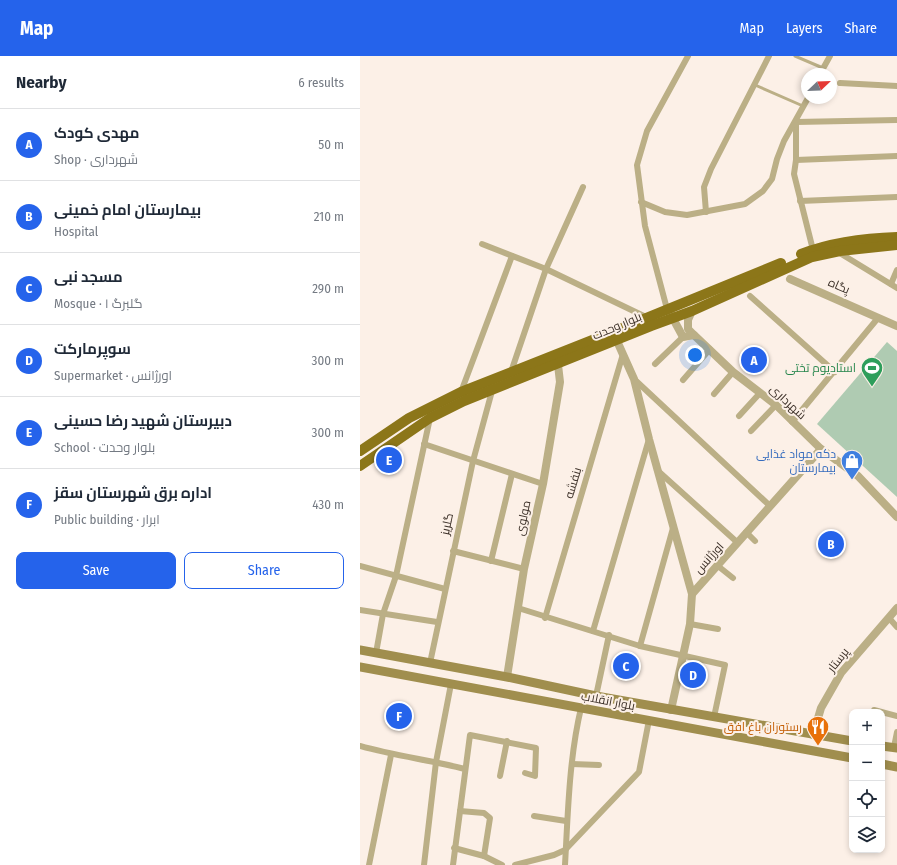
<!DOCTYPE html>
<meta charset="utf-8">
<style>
:root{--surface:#fff;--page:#f2f2f3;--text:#1f2937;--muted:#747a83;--line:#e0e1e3;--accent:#2563eb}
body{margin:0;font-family:"Fira Sans Condensed",Cairo,sans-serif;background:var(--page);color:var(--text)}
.controls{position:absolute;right:12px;bottom:12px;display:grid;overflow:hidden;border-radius:8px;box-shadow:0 2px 6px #0003}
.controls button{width:36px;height:36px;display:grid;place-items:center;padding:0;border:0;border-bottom:1px solid var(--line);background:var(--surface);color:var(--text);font:20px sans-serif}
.compass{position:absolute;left:441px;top:12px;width:36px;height:36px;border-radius:50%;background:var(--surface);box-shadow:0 2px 6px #0003;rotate:67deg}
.you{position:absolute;left:335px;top:299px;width:14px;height:14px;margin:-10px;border:3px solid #fff;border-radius:50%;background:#1a73e8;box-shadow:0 0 0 6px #1a73e833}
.badge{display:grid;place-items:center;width:26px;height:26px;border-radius:50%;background:var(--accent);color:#fff;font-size:13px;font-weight:700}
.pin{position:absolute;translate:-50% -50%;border:2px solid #fff;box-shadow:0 1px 4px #0006}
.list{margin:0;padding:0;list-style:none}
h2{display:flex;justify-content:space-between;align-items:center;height:52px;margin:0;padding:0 16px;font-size:17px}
h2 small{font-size:13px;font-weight:400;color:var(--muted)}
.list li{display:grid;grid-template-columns:26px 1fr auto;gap:12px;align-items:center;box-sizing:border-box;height:72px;padding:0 16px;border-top:1px solid var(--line)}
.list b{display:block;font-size:15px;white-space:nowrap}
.list p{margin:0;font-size:13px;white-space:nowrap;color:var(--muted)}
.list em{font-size:13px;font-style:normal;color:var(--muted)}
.actions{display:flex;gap:8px;padding:12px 16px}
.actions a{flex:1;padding:9px 0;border:1px solid var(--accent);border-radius:8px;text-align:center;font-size:14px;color:var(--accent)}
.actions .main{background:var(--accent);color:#fff}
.icon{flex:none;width:22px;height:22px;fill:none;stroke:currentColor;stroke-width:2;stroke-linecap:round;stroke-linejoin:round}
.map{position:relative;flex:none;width:537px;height:809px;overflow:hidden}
header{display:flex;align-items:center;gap:24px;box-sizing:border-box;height:56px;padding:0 20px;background:var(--accent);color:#fff}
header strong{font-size:19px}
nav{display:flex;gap:22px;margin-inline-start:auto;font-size:14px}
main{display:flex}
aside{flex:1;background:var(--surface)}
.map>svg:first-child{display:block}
.pitch{fill:#afcbb2}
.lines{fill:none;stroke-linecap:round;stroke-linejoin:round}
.service{stroke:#bbaf86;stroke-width:3}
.minor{stroke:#bbaf86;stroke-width:6}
.tertiary{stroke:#bbaf86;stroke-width:8}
.secondary{stroke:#a08e4e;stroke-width:9}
.primary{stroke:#8c7619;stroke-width:10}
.labels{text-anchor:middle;stroke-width:4;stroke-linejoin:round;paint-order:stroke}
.street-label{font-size:12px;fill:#3c3028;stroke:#fcf0e7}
.leisure-label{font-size:12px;fill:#27864d;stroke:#fcf0e7;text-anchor:end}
.shop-label{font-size:12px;fill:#366cbe;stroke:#fcf0e7;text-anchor:end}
.food-label{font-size:12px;fill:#c56008;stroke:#fcf0e7;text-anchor:end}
</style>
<header>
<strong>Map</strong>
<nav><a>Map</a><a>Layers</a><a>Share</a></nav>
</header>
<main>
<aside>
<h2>Nearby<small>6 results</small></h2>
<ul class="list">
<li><span class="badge">A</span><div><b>مهدی کودک</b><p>Shop · شهرداری</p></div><em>50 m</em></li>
<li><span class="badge">B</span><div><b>بیمارستان امام خمینی</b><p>Hospital</p></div><em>210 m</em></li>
<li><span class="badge">C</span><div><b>مسجد نبی</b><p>Mosque · گلبرگ ۱</p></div><em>290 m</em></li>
<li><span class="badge">D</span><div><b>سوپرمارکت</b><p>Supermarket · اورژانس</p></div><em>300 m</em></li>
<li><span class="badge">E</span><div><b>دبیرستان شهید رضا حسینی</b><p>School · بلوار وحدت</p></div><em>300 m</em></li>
<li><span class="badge">F</span><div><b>اداره برق شهرستان سقز</b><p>Public building · ابرار</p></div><em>430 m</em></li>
</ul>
<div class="actions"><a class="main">Save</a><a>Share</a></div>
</aside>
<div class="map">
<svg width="537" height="809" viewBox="0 0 537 809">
<rect width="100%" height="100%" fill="#fcf0e7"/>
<!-- pitch -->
<polygon class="pitch" points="527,286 537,295 537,441 457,368"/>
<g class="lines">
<!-- service -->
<g class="service">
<polyline points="435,0 463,12"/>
<polyline points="395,29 443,50"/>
</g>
<!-- minor -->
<g class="minor">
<polyline points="460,18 470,0"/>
<polyline points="480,27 537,30"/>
<polyline points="436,66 436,104 434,118 453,194"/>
<polyline points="436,66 537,64"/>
<polyline points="436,104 537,100"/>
<polyline points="440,145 537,141"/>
<polyline points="281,146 305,156 327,159 385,148 403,135 412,123 417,103 424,85 448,42"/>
<polyline points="346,156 344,131 351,113 409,0"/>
<polyline points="122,188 186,213 286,261"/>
<polyline points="478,196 537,232"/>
<polyline points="531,228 537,214"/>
<polyline points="390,240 475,316"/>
<polyline points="307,253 285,170 277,109 287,75 328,0"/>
<polyline points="295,308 323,281"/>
<polyline points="151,316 186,213 223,131"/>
<polyline points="274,323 409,449"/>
<polyline points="323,324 350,293"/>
<polyline points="101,336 152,200"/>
<polyline points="354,338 373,316"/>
<polyline points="379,360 400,337"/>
<polyline points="432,366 518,262"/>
<polyline points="391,375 416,349"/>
<polyline points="64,388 183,428"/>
<polyline points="297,414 378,487"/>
<polyline points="386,476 395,485"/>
<polyline points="93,495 164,513"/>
<polyline points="131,505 152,418"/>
<polyline points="0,510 85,533"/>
<polyline points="358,510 373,522"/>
<polyline points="158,552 280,590 365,609 354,661"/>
<polyline points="0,554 77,566"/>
<polyline points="185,562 263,298"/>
<polyline points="529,562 537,571"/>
<polyline points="330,568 358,573"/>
<polyline points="233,575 289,383"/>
<polyline points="280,590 313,472"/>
<polyline points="16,597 23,558 36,520 70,362"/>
<polyline points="70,607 113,405 132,335"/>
<polyline points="236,640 249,579"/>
<polyline points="514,654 537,660"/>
<path d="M0,690C35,700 70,704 105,713"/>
<polyline points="534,691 537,676"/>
<polyline points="212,708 239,709"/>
<polyline points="140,720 147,685"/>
<polyline points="100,755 124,757 130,762 124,800"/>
<polyline points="174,760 206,765"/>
<polyline points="94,792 124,800 142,809"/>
<polyline points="9,809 31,699"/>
<polyline points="64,809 76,706 91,628"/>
<polyline points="93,809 110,679 176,692 175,720 165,717"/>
<polyline points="155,809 194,799 205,794 279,716 289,664"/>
<path d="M205,809C208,756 209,703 221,652"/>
</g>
<!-- tertiary -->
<g class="tertiary">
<polyline points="430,223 537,270"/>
<polyline points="332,255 328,264 328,273 334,279"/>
<polyline points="310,257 323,281 334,279 373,316 416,349 461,393 498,420 537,461"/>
<polyline points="257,285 274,323 289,383 332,538"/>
<polyline points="147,621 164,513 183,428 200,326 198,309"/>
<polyline points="311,654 330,568 332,538 461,393"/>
<polyline points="453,679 461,652 481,617 537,552"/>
</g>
<!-- secondary -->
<g class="secondary">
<polyline points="0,594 147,621 236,640 492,685"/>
<polyline points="0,611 492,702"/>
<polyline points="522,690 537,692"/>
<polyline points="522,708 537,711"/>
</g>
<!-- primary -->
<g class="primary">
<path d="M441,198C472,186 504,182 537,181"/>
<polyline points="0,395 49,362 101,336 235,283 421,207"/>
<polyline points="0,410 70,362 104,345 291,270 332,255 452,201 480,195 537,189"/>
</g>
</g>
<!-- icons -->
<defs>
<g id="stadium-pin" transform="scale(1.15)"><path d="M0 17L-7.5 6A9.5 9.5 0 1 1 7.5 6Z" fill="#2e9e5b" stroke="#fcf0e7"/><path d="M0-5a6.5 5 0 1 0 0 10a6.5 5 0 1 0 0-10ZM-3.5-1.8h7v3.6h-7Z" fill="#fff"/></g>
<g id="shop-pin" transform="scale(1.15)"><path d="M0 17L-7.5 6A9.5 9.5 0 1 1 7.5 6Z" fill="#3f7fe0" stroke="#fcf0e7"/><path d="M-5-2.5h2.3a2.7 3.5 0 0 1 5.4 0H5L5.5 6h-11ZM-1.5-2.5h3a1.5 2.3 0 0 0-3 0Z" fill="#fff"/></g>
<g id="restaurant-pin" transform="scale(1.15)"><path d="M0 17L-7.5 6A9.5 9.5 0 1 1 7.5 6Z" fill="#e8710a" stroke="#fcf0e7"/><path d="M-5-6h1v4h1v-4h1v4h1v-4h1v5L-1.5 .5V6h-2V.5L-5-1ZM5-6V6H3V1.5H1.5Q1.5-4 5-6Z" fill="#fff"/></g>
</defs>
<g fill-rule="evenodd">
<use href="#stadium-pin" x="512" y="312"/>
<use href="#shop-pin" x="492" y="405"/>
<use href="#restaurant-pin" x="458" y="671"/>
</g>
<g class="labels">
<!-- street labels -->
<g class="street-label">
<text transform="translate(479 230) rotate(23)" y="4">پگاه</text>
<text transform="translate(257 270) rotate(-23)" y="4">بلوار وحدت</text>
<text transform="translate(428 346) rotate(43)" y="4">شهرداری</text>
<text transform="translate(213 427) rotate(-73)" y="4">بنفشه</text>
<text transform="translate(163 462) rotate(-78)" y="4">مولوی</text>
<text transform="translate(87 468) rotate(-78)" y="4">گلریز</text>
<text transform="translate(349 502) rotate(-48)" y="4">اورژانس</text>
<text transform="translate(478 604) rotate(-52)" y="4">پرستار</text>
<text transform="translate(248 645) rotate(11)" y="4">بلوار انقلاب</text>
</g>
<!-- leisure labels -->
<g class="leisure-label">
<text x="496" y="316">استادیوم تختی</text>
</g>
<!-- shop labels -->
<g class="shop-label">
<text x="476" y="402">دکه مواد غذایی<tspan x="476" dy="14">بیمارستان</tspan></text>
</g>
<!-- food labels -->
<g class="food-label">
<text x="442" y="675">رستوران باغ افق</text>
</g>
</g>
</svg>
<div class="controls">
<button>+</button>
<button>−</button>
<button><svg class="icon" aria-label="locate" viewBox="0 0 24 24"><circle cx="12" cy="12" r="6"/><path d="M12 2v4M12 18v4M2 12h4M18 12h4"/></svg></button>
<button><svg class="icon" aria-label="layers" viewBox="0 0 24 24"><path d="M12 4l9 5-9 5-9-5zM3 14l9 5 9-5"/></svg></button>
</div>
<svg class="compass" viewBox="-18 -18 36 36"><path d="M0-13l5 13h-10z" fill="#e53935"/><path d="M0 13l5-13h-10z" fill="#747a83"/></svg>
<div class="you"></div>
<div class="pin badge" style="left:394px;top:304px">A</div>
<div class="pin badge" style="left:471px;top:488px">B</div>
<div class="pin badge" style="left:266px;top:610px">C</div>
<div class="pin badge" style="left:333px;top:619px">D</div>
<div class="pin badge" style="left:29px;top:404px">E</div>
<div class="pin badge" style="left:39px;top:660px">F</div>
</div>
</main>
